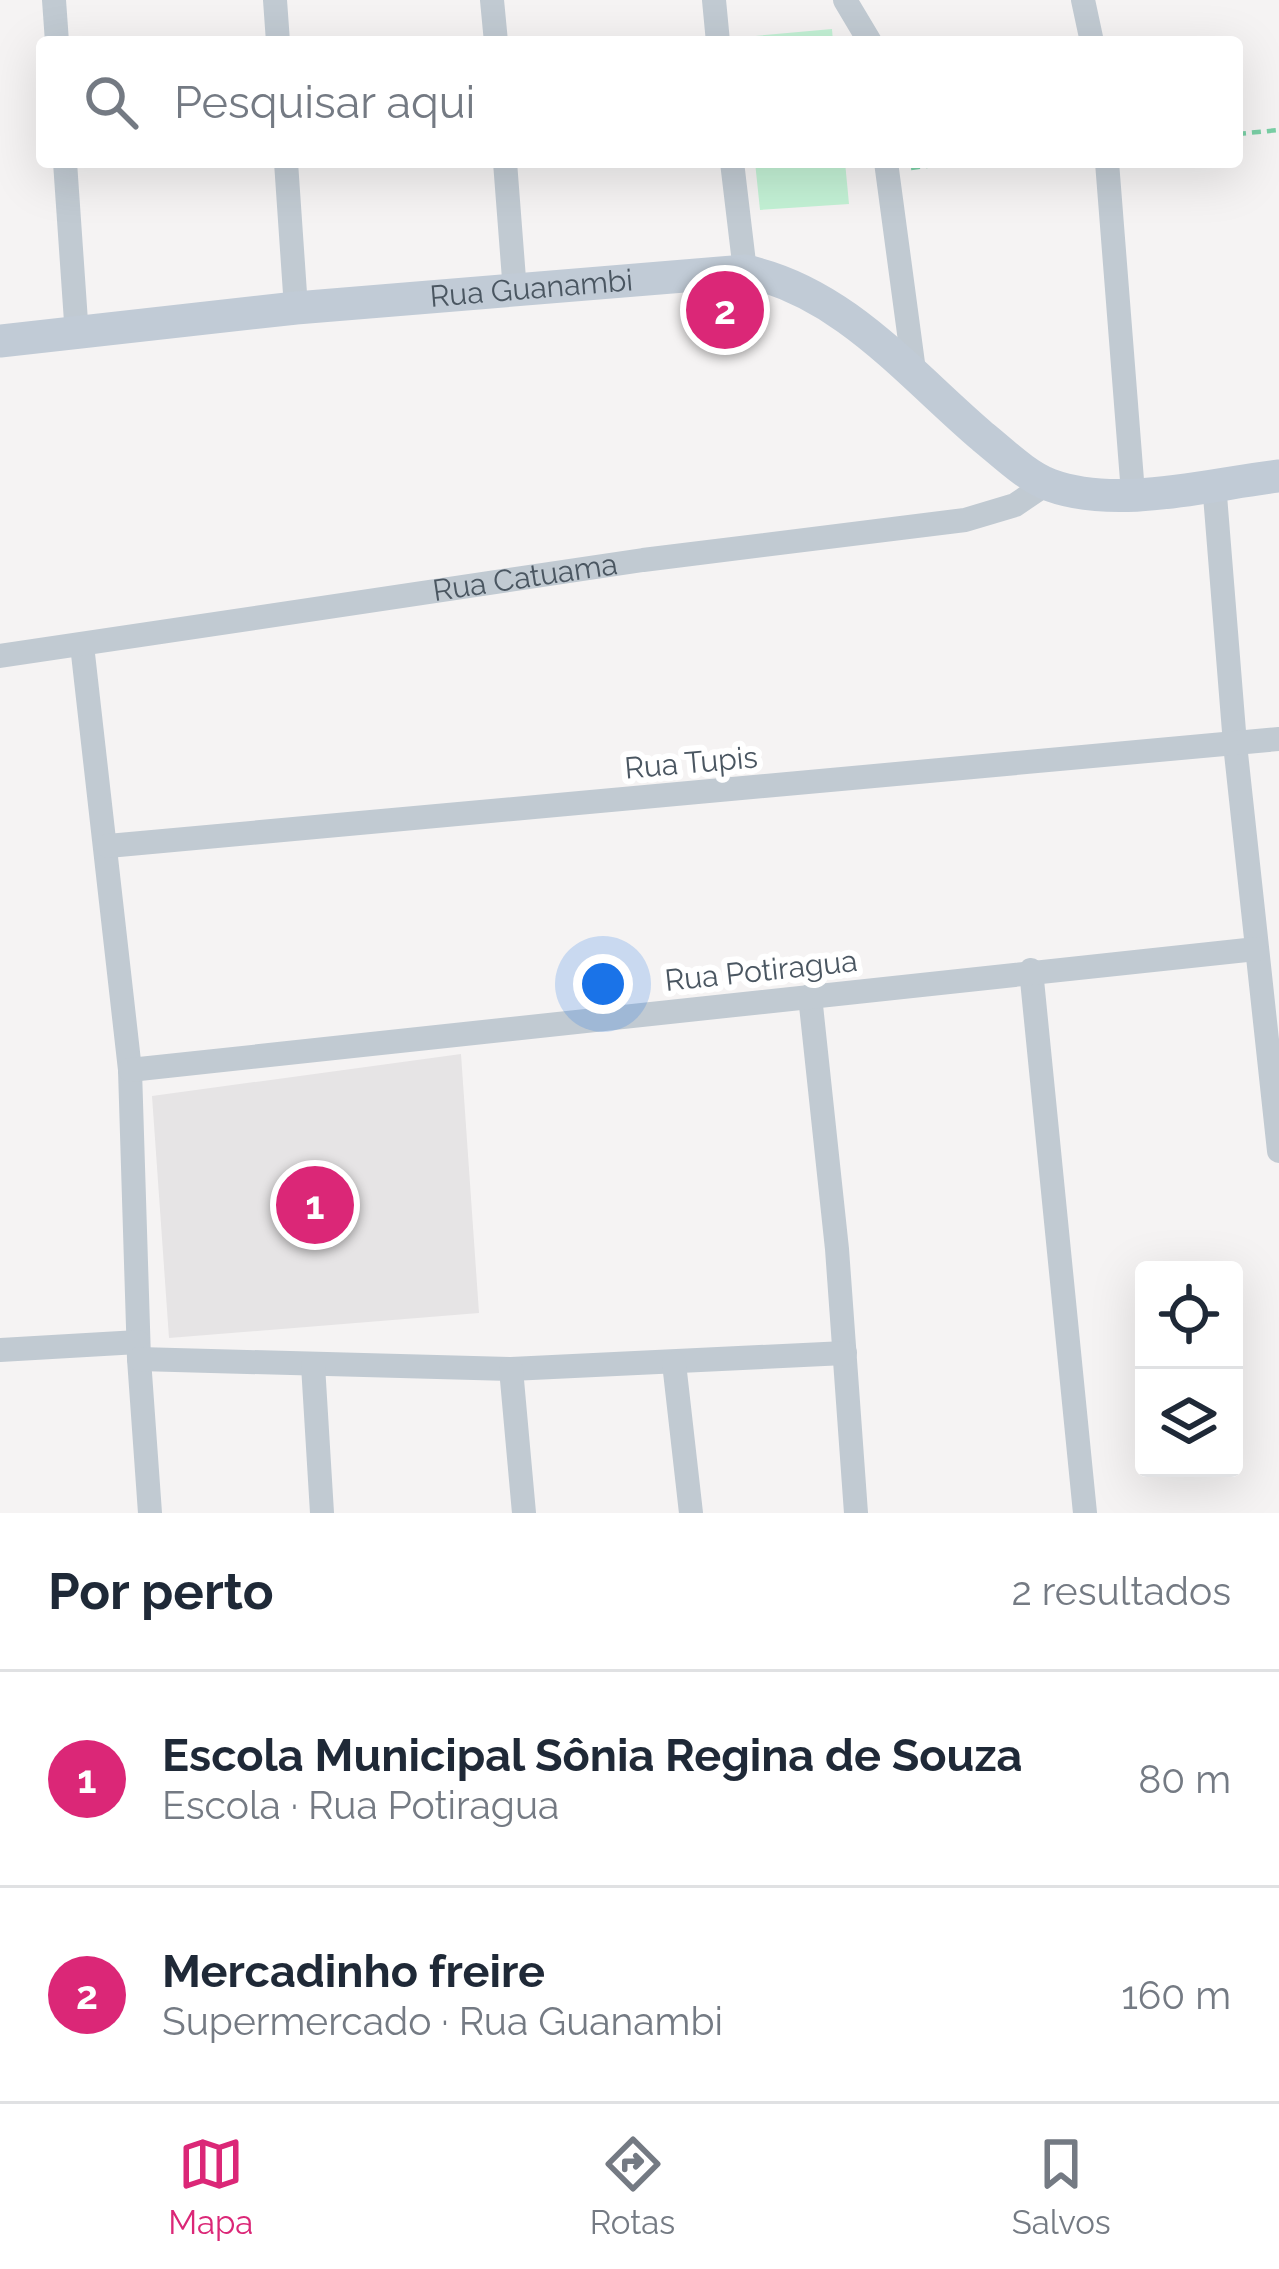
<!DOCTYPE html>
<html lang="pt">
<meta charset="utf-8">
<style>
:root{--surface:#fff;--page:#f6f6f7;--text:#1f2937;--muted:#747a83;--line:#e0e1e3;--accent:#db2777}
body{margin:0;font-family:Raleway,sans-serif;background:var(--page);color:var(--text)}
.controls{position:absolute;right:36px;bottom:36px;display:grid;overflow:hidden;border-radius:12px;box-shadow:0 12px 48px #0002}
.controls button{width:108px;height:108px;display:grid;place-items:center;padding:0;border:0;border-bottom:3px solid var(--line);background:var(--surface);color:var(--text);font:60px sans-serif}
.you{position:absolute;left:603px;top:984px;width:42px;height:42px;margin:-30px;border:9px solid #fff;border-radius:50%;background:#1a73e8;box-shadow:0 0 0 18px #1a73e833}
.badge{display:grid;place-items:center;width:78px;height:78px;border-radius:50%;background:var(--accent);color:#fff;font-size:39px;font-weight:700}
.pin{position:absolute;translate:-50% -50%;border:6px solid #fff;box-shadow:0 3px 12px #0006}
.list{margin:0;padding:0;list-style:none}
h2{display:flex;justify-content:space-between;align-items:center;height:156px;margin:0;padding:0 48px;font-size:51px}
h2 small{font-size:39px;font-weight:400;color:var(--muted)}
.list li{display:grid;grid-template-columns:78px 1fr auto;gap:36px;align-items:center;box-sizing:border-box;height:216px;padding:0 48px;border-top:3px solid var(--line)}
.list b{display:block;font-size:45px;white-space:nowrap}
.list p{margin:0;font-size:39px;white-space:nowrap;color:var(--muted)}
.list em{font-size:39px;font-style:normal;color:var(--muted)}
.icon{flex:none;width:66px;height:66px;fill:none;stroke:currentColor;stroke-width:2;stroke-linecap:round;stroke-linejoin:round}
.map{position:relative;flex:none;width:1279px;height:1513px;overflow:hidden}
.search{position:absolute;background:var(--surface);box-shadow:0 12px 48px #0002;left:36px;right:36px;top:36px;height:132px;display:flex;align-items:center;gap:30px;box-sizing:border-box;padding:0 42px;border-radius:12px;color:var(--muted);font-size:45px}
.sheet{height:588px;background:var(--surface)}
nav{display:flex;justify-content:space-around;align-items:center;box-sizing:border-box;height:168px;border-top:3px solid var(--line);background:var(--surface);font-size:33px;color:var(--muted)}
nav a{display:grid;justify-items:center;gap:6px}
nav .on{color:var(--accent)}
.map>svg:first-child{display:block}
.education{fill:#e6e4e5}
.green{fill:#c3f1d5}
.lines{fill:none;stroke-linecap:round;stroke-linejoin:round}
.path{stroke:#7ad0a6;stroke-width:4.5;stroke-dasharray:9 6;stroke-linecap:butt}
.street{stroke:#c1cad2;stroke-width:24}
.secondary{stroke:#c1cbd6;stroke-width:33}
.labels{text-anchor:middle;stroke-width:12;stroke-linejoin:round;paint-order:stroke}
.street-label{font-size:30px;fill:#4a5661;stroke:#fff}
</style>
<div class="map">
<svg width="1279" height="1513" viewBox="0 0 1279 1513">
<rect width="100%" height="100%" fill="#f5f3f3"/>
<!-- education -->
<polygon class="education" points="461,1054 479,1313 169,1338 152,1096"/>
<!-- green -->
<g class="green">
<polygon points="832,29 833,42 744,42 744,37"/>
<polygon points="755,162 845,162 849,204 760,210"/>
</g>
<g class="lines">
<!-- path -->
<g class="path">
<polyline points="1237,134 1279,130"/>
<polyline points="911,168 959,162"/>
</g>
<!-- street -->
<g class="street">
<polyline points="54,0 57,42"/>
<polyline points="275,0 278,42"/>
<polyline points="492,0 496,42"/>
<polyline points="714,0 718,42"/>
<polyline points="845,0 870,42"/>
<polyline points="1083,0 1092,42"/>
<polyline points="65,162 77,336"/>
<polyline points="286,162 296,308"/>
<polyline points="505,162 515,292"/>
<polyline points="732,162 745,271"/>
<polyline points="886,162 915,378"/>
<polyline points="1107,162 1133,493"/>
<polyline points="1214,483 1235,744 1279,1151"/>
<polyline points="82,645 130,1070 139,1359 150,1513"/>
<path id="s1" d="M0,656L643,560L965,520L1015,505L1046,484"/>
<polyline points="108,846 1279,739"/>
<polyline points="1031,970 1085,1513"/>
<polyline points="810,996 837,1249 856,1513"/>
<polyline points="130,1070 1256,949"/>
<polyline points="0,1350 138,1342"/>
<polyline points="139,1359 511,1369 845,1353"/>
<polyline points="674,1363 691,1513"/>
<polyline points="313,1365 322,1513"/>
<polyline points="511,1369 524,1513"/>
</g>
<!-- secondary -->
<path class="secondary" id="s2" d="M0,341L296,308L745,271C844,292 909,374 983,437C1003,453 1026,476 1050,485C1118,510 1210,484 1279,476"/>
</g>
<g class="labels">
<!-- street labels -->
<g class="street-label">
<text dy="10" stroke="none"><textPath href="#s2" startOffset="534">Rua Guanambi</textPath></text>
<text dy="10" stroke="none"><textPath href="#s1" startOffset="531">Rua Catuama</textPath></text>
<text transform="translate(691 763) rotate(-5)" y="10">Rua Tupis</text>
<text transform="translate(761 971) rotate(-6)" y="10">Rua Potiragua</text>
</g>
</g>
</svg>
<div class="controls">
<button><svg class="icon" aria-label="locate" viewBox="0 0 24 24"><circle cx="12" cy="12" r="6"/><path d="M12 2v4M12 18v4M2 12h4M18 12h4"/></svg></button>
<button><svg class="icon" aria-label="layers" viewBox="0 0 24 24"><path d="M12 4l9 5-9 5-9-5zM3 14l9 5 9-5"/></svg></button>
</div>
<div class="you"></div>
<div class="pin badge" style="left:315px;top:1205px">1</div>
<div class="pin badge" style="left:725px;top:310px">2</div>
<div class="search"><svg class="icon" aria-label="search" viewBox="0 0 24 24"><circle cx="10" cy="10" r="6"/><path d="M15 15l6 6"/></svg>Pesquisar aqui</div>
</div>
<section class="sheet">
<h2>Por perto<small>2 resultados</small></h2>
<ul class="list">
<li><span class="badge">1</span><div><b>Escola Municipal Sônia Regina de Souza</b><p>Escola · Rua Potiragua</p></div><em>80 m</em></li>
<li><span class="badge">2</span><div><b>Mercadinho freire</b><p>Supermercado · Rua Guanambi</p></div><em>160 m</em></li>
</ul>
</section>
<nav>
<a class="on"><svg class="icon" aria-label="map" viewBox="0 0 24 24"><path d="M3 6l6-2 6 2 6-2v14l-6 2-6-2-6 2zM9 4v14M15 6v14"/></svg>Mapa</a>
<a><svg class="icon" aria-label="directions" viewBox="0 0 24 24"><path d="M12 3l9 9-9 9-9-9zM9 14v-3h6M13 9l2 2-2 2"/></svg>Rotas</a>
<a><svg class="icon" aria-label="saved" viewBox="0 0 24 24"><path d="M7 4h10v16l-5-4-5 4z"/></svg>Salvos</a>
</nav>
